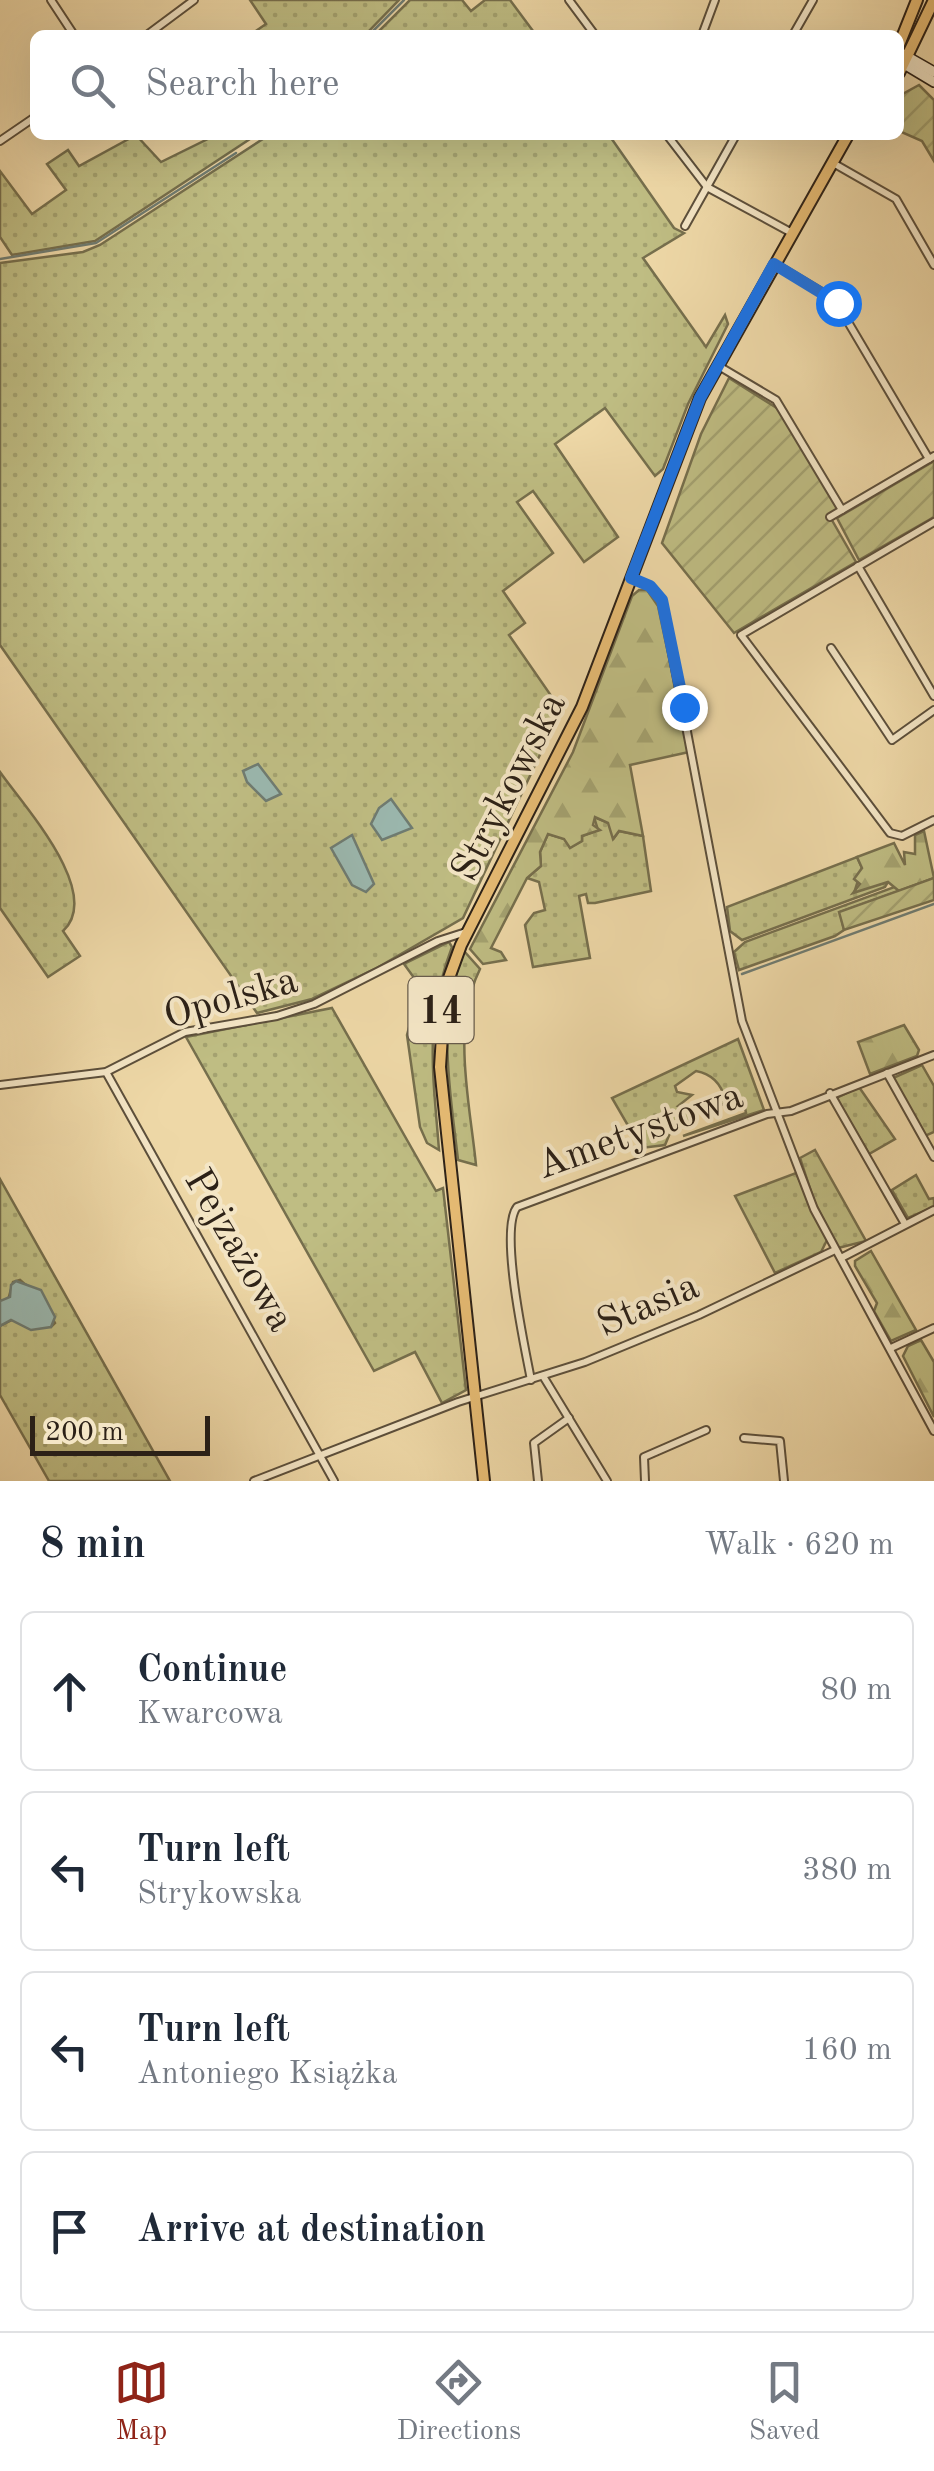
<!DOCTYPE html>
<meta charset="utf-8">
<style>
:root{--surface:#fff;--page:#f6f6f7;--text:#1f2937;--muted:#747a83;--line:#e0e1e3;--accent:#8f2418}
body{margin:0;font-family:"Old Standard TT",serif;background:var(--page);color:var(--text)}
.scale{position:absolute;left:30px;bottom:25px;width:180px;box-sizing:border-box;padding-left:10px;border:5px solid #2c2117;border-top:0;font-size:28px;line-height:35px;white-space:nowrap;color:#2c2117;-webkit-text-stroke:8px #f4e6c6;paint-order:stroke}
.stop{position:absolute;width:30px;height:30px;margin:-22px;border:8px solid #1a73e8;border-radius:50%;background:#fff}
.stop.end{background:#1a73e8;border-color:#fff;box-shadow:0 2px 10px #0008}
.list{margin:0;padding:0;list-style:none}
h2{display:flex;justify-content:space-between;align-items:center;height:130px;margin:0;padding:0 40px;font-size:42px}
h2 small{font-size:32px;font-weight:400;color:var(--muted)}
.list li{display:grid;grid-template-columns:65px 1fr auto;gap:30px;align-items:center;box-sizing:border-box;height:160px;margin:0 20px 20px;padding:0 20px;border:2px solid var(--line);border-radius:15px}
.list b{display:block;font-size:38px;white-space:nowrap}
.list p{margin:0;font-size:32px;white-space:nowrap;color:var(--muted)}
.list em{font-size:32px;font-style:normal;color:var(--muted)}
.icon{flex:none;width:55px;height:55px;fill:none;stroke:currentColor;stroke-width:2;stroke-linecap:round;stroke-linejoin:round}
.map{position:relative;flex:none;width:934px;height:1481px;overflow:hidden}
.search{position:absolute;background:var(--surface);box-shadow:0 10px 40px #0002;left:30px;right:30px;top:30px;height:110px;display:flex;align-items:center;gap:25px;box-sizing:border-box;padding:0 35px;border-radius:15px;color:var(--muted);font-size:38px}
.sheet{height:850px;background:var(--surface)}
nav{display:flex;justify-content:space-around;align-items:center;box-sizing:border-box;height:140px;border-top:2px solid var(--line);background:var(--surface);font-size:28px;color:var(--muted)}
nav a{display:grid;justify-items:center;gap:5px}
nav .on{color:var(--accent)}
.map>svg:first-child{display:block}
.grass{fill:url(#grass-dots);stroke:#766f4d;stroke-width:2.5}
.forest{fill:url(#forest-firs);stroke:#766f4d;stroke-width:2.5}
.garden{fill:url(#garden-furrows);stroke:#766f4d;stroke-width:2.5}
.water{fill:#9bb8af;stroke:#6f7c72;stroke-width:2.5}
.lines{fill:none;stroke-linecap:round;stroke-linejoin:round}
.stream{stroke:#6f7c72;stroke-width:2.5}
.street-casing{stroke:#5c4f3b;stroke-width:10}
.secondary-casing{stroke:#2c2117;stroke-width:12}
.primary-casing{stroke:#2c2117;stroke-width:14}
.street{stroke:#f4e6c6;stroke-width:6}
.secondary{stroke:#f4e6c6;stroke-width:9}
.primary{stroke:#e7bc74;stroke-width:10}
.route{stroke:#1a73e8;stroke-width:12}
.labels{text-anchor:middle;stroke-width:8;stroke-linejoin:round;paint-order:stroke}
.shield{fill:#f4e6c6;stroke:#685c4c;stroke-width:2.5}
.shield-label{font-size:38px;font-weight:bold;fill:#2c2117}
.street-label{font-size:40px;fill:#2c2117;stroke:#f4e6c6}
</style>
<div class="map">
<svg width="934" height="1481" viewBox="0 0 934 1481">
<defs>
<pattern id="grass-dots" width="8" height="8" patternUnits="userSpaceOnUse" patternTransform="scale(2.5)"><rect width="8" height="8" fill="#bfbd83"/><path d="M2 2h.1M6 6h.1" fill="none" stroke="#a4a270" stroke-width="1.8" stroke-linecap="round"/></pattern>
<pattern id="forest-firs" width="22" height="20" patternUnits="userSpaceOnUse" patternTransform="scale(2.5)"><rect width="22" height="20" fill="#bfbd83"/><path d="M5 1l3.5 6h-7zM16 11l3.5 6h-7z" fill="#a4a270"/></pattern>
<pattern id="garden-furrows" width="10" height="10" patternUnits="userSpaceOnUse" patternTransform="scale(2.5)"><rect width="10" height="10" fill="#bfbd83"/><path d="M-1 1l2-2M0 10L10 0M9 11l2-2" fill="none" stroke="#a4a270"/></pattern>
</defs>
<rect width="100%" height="100%" fill="#eed8a7"/>
<filter id="stains"><feTurbulence type="fractalNoise" baseFrequency=".002" numOctaves="4"/><feColorMatrix values="0 0 0 0 .2 0 0 0 0 .09 0 0 0 0 .02 0 0 0 .5 -.17"/></filter>
<radialGradient id="worn" r=".72"><stop offset=".6" stop-color="#630" stop-opacity="0"/><stop offset="1" stop-color="#630" stop-opacity=".3"/></radialGradient>
<!-- grass -->
<g class="grass">
<polygon points="250,0 399,0 365,35 250,35 266,24"/>
<polygon points="410,0 462,0 471,11 485,0 510,0 536,35 375,35"/>
<polygon points="136,135 161,162 216,135 256,135 95,241 12,255 0,237 0,171 32,214 66,190 47,164 68,150 79,166"/>
<polygon points="269,135 609,135 674,228 684,233 643,258 706,347 725,315 728,324 688,404 663,469 655,476 605,408 555,444 618,537 584,562 533,491 517,502 553,553 503,591 525,623 509,635 561,710 463,918 375,969 312,999 257,1013 0,645 0,263 83,252 100,245"/>
<path d="M0,772C23,805 104,893 63,931L80,956L48,977L0,908Z"/>
<polygon points="594,817 609,823 614,838 619,831 643,836 651,891 595,903 588,903 586,894 579,896 590,958 533,967 525,925 534,913 545,910 539,882 527,878 541,866 540,852 548,834 565,839 570,847 582,841 582,836 598,830"/>
<polygon points="857,857 862,868 855,890 888,882 885,887 742,940 730,931 727,907"/>
<polygon points="897,886 899,891 840,912 844,930 835,936 739,970 734,952 745,942"/>
<path d="M449,942L452,947C424,1020 433,1073 439,1150L427,1143L420,1127L407,1035L420,986L404,964Z"/>
<path d="M464,951L480,969C451,1027 470,1103 476,1165L458,1160C450,1089 436,1020 464,951Z"/>
<polygon points="332,1008 436,1191 443,1188 466,1390 442,1403 415,1352 374,1371 186,1037"/>
<path d="M738,1039L764,1110L683,1136L746,1113L745,1108L735,1110L719,1103L725,1099C721,1083 712,1074 696,1071L675,1086L677,1092L692,1095L678,1106L691,1111V1119L670,1133L665,1145L641,1148L612,1098Z"/>
<polygon points="922,1065 934,1086 934,1132 925,1136 893,1078"/>
<polygon points="859,1087 895,1139 869,1154 836,1098"/>
<polygon points="815,1150 866,1241 838,1248 814,1201 800,1158"/>
<polygon points="796,1173 827,1240 821,1252 775,1273 735,1196"/>
<polygon points="916,1175 929,1199 934,1198 934,1207 908,1218 892,1190"/>
<polygon points="0,1179 170,1481 49,1481 0,1395 0,1326 12,1320 51,1327 55,1323 42,1299 20,1280 13,1282 8,1300 0,1301"/>
</g>
<!-- forest -->
<g class="forest">
<polygon points="639,590 647,590 658,606 689,752 630,765 643,836 619,831 613,839 608,823 595,817 593,825 600,830 582,836 582,841 570,848 564,839 548,834 540,852 541,866 527,878 491,948 501,952 506,960 483,964 470,949 573,752 632,596"/>
<polygon points="924,831 934,878 899,891 888,882 853,893 860,884 854,879 862,868 857,857 894,843 905,865 904,852 915,854 915,835"/>
<polygon points="904,1025 919,1050 917,1056 870,1074 858,1042"/>
<polygon points="871,1251 916,1330 891,1341 874,1311 877,1303 855,1266 855,1261"/>
<polygon points="921,1340 934,1362 934,1417 903,1356 908,1346"/>
</g>
<!-- garden -->
<g class="garden">
<polygon points="919,85 934,100 934,161 922,141 899,131 899,96"/>
<polygon points="729,378 780,410 838,509 829,515 856,562 734,633 662,543 701,434"/>
<polygon points="934,461 934,517 859,560 837,518"/>
<polygon points="934,878 934,900 844,930 839,912"/>
</g>
<!-- water -->
<g class="water">
<polygon points="258,764 281,794 266,801 247,782 243,771"/>
<polygon points="391,799 412,828 382,840 371,824 379,808"/>
<polygon points="352,835 374,884 366,892 352,885 331,848"/>
<polygon points="16,1281 41,1290 55,1317 51,1327 31,1330 11,1320 0,1326 0,1301 10,1297 11,1285"/>
</g>
<g class="lines">
<!-- stream -->
<g class="stream">
<polyline points="369,35 404,0"/>
<polyline points="0,259 96,243 236,153"/>
<polyline points="742,974 934,904"/>
</g>
<!-- street casing -->
<g class="street-casing">
<g id="street">
<polyline points="51,0 74,35"/>
<polyline points="569,0 595,35"/>
<polyline points="147,35 194,0"/>
<polyline points="702,35 715,0"/>
<polyline points="793,35 813,0"/>
<polyline points="667,135 707,187 792,233"/>
<polyline points="0,141 35,117"/>
<polyline points="833,163 896,199 934,265"/>
<polyline points="685,226 736,135"/>
<polyline points="775,264 835,300 929,459"/>
<polyline points="717,365 776,400 842,510"/>
<polyline points="830,517 934,456"/>
<polyline points="934,522 741,635 890,833 902,836 934,820"/>
<polyline points="858,566 934,696"/>
<polyline points="631,578 650,586 662,600 742,1021 814,1209 934,1431"/>
<polyline points="831,648 892,740 934,710"/>
<polyline points="106,1072 334,1481"/>
<polyline points="887,1073 934,1157"/>
<polyline points="0,1085 106,1072 185,1032 277,1016 314,1004 438,941 466,932"/>
<polyline points="830,1093 905,1224"/>
<polyline points="841,1258 934,1210"/>
<polyline points="891,1348 934,1328"/>
<polyline points="543,1376 607,1481"/>
<path d="M531,1380C525,1348 499,1230 517,1207L767,1114L791,1111L934,1055"/>
<polyline points="744,1438 780,1441 784,1481"/>
<polyline points="254,1481 458,1402 585,1362 699,1315 835,1250"/>
<polyline points="538,1481 534,1443 569,1418"/>
<polyline points="645,1481 644,1457 706,1430"/>
</g>
</g>
<!-- secondary casing -->
<g class="secondary-casing">
<g id="secondary">
<polyline points="899,52 934,72"/>
<polyline points="899,61 934,82"/>
</g>
</g>
<!-- primary casing -->
<g class="primary-casing">
<g id="primary">
<polyline points="899,45 917,0"/>
<polyline points="899,73 934,0"/>
<polyline points="484,1481 440,1067 445,989 461,945 582,707 700,398 848,135"/>
</g>
</g>
<!-- street -->
<use href="#street" class="street"/>
<!-- secondary -->
<use href="#secondary" class="secondary"/>
<!-- primary -->
<use href="#primary" class="primary"/>
</g>
<g class="lines">
<!-- route -->
<polyline class="route" points="684,707 662,600 650,586 631,578 700,398 774,264 838,303"/>
</g>
<g class="labels">
<!-- shield labels -->
<rect class="shield" x="408.5" y="977" width="65" height="66" rx="8"/>
<g class="shield-label">
<text x="441" y="1023">14</text>
</g>
<!-- street labels -->
<g class="street-label">
<text transform="translate(507 786) rotate(-63)" y="14">Strykowska</text>
<text transform="translate(230 996) rotate(-16)" y="14">Opolska</text>
<text transform="translate(639 1129) rotate(-20)" y="14">Ametystowa</text>
<text transform="translate(241 1249) rotate(60)" y="14">Pejzażowa</text>
<text transform="translate(647 1303) rotate(-23)" y="14">Stasia</text>
</g>
</g>
<rect width="100%" height="100%" filter="url(#stains)"/>
<rect width="100%" height="100%" fill="url(#worn)"/>
</svg>
<div class="scale">200 m</div>
<div class="stop" style="left:838px;top:303px"></div>
<div class="stop end" style="left:684px;top:707px"></div>
<div class="search"><svg class="icon" aria-label="search" viewBox="0 0 24 24"><circle cx="10" cy="10" r="6"/><path d="M15 15l6 6"/></svg>Search here</div>
</div>
<section class="sheet">
<h2>8 min<small>Walk · 620 m</small></h2>
<ul class="list">
<li><svg class="icon" aria-label="ahead" viewBox="0 0 24 24"><path d="M12 20V5M6 11l6-6 6 6"/></svg><div><b>Continue</b><p>Kwarcowa</p></div><em>80 m</em></li>
<li><svg class="icon" aria-label="left" viewBox="0 0 24 24"><path d="M17 20v-9H6M10 6l-5 5 5 5"/></svg><div><b>Turn left</b><p>Strykowska</p></div><em>380 m</em></li>
<li><svg class="icon" aria-label="left" viewBox="0 0 24 24"><path d="M17 20v-9H6M10 6l-5 5 5 5"/></svg><div><b>Turn left</b><p>Antoniego Książka</p></div><em>160 m</em></li>
<li><svg class="icon" aria-label="arrive" viewBox="0 0 24 24"><path d="M6 21V4h12l-3 4 3 4H6"/></svg><div><b>Arrive at destination</b></div></li>
</ul>
</section>
<nav>
<a class="on"><svg class="icon" aria-label="map" viewBox="0 0 24 24"><path d="M3 6l6-2 6 2 6-2v14l-6 2-6-2-6 2zM9 4v14M15 6v14"/></svg>Map</a>
<a><svg class="icon" aria-label="directions" viewBox="0 0 24 24"><path d="M12 3l9 9-9 9-9-9zM9 14v-3h6M13 9l2 2-2 2"/></svg>Directions</a>
<a><svg class="icon" aria-label="saved" viewBox="0 0 24 24"><path d="M7 4h10v16l-5-4-5 4z"/></svg>Saved</a>
</nav>
